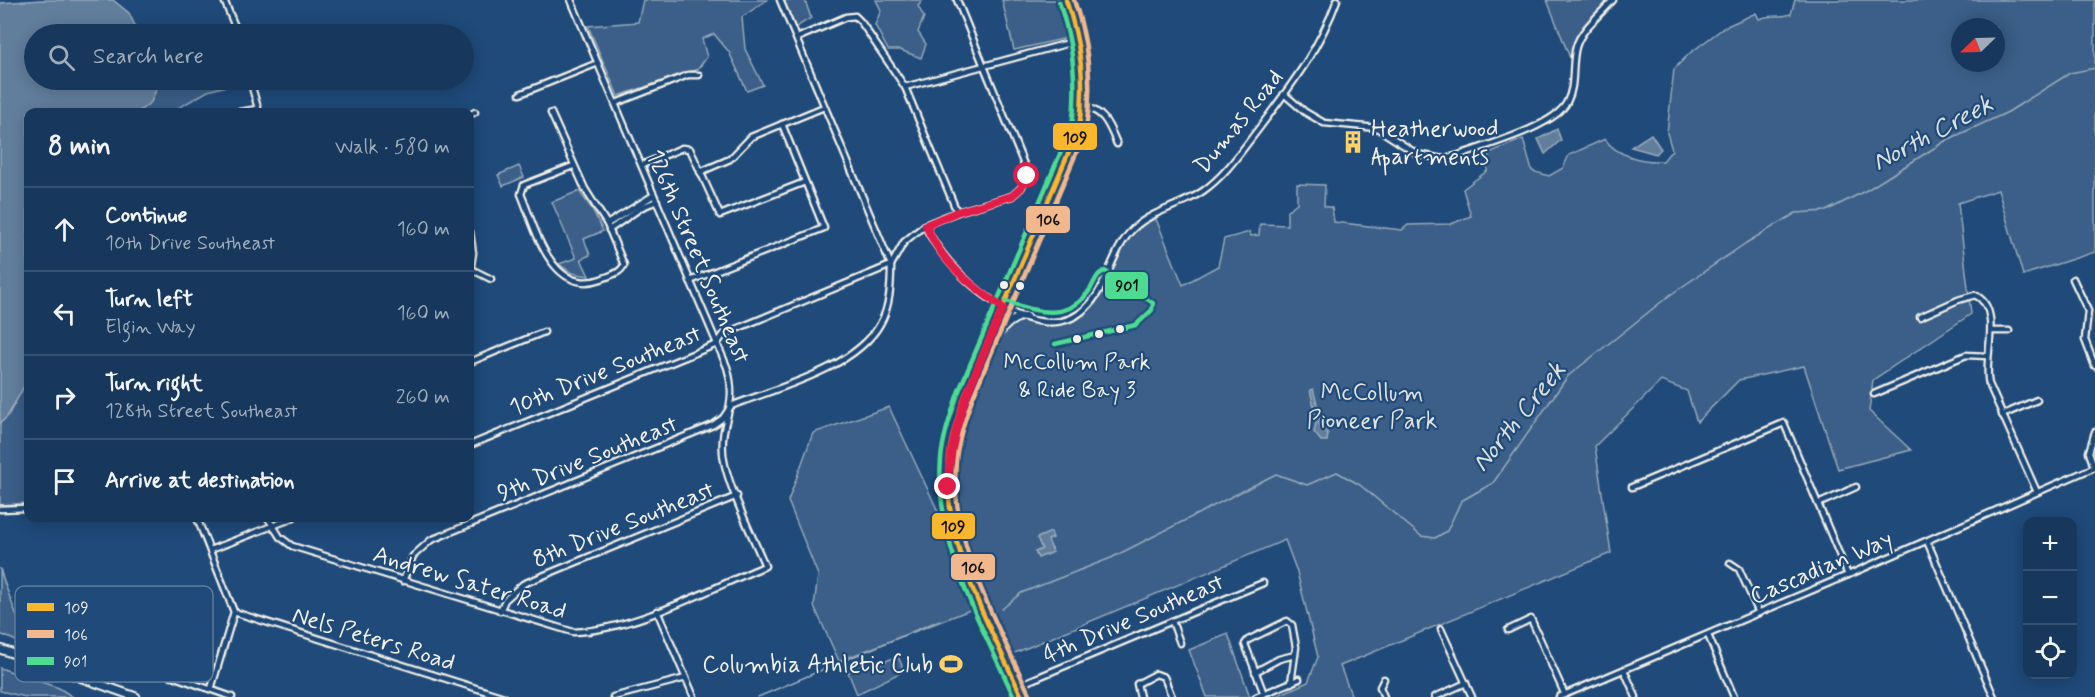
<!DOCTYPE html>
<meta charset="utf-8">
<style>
:root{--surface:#17385c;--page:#244365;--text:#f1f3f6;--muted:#9eacbb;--line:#365272}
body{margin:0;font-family:Mynerve,sans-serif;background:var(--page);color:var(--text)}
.controls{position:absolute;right:18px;bottom:18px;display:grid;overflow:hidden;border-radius:12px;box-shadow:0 3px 15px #0003}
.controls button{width:54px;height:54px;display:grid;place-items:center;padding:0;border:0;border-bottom:2px solid var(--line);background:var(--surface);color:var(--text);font:30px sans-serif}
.compass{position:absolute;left:1951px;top:18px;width:54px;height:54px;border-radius:50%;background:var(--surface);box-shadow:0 3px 15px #0003;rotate:247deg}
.stop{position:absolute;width:18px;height:18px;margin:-14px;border:4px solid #e11d48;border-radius:50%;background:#fff}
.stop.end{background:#e11d48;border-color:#fff;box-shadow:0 2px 6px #0008}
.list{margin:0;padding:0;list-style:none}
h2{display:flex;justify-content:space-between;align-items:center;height:78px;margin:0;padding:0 24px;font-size:26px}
h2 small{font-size:20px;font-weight:400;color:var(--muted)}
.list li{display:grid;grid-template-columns:39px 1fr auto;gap:18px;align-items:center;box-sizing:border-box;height:84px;padding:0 24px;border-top:2px solid var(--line)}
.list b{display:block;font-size:22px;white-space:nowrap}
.list p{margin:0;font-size:20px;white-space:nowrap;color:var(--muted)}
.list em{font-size:20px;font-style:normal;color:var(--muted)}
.icon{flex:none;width:33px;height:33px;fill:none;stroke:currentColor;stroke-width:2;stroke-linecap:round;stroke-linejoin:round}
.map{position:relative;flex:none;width:2095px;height:697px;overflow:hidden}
.search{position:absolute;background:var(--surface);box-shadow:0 3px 15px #0003;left:24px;top:24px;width:450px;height:66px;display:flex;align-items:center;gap:15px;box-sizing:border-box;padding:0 21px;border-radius:33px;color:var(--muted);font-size:22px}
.panel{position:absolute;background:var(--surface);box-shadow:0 3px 15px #0003;left:24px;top:108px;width:450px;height:414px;border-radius:12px}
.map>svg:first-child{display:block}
.green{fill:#3a5f88;stroke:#97a8b8;stroke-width:1.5;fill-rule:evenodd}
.water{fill:#627e9d;stroke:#9cacbb;stroke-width:1.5}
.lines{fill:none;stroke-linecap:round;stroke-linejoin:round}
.stream{stroke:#9cacbb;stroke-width:1.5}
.minor-casing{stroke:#f4f1e8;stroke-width:9}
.major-casing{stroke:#f4f1e8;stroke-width:10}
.highway-casing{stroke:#f4f1e8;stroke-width:11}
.minor{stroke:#1f4a7a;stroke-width:4.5}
.major{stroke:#1f4a7a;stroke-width:6}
.highway{stroke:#1f4a7a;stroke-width:7}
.bus-1-casing{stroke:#1f4a7a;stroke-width:9}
.bus-2-casing{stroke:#1f4a7a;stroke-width:9}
.bus-3-casing{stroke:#1f4a7a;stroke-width:9}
.bus-1{stroke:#fab62d;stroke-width:4.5}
.bus-2{stroke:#f1b78d;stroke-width:4.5}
.bus-3{stroke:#4ddb92;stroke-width:4.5}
.route{stroke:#e11d48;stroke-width:8}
.bus-dot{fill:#f4f1e8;stroke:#1f4a7a;stroke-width:2}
.labels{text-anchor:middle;stroke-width:4.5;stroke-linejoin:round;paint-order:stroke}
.bus-label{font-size:22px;fill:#f4f1e8;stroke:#1f4a7a}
.street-label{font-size:24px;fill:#f4f1e8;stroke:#1f4a7a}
.poi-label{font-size:24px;fill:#f4f1e8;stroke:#1f4a7a;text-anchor:start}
.park-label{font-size:24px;fill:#e1e2de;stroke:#1f4a7a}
.water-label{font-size:26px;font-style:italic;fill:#dee0dd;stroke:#1f4a7a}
.key{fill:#1f4a7a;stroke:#5f7c9b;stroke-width:1.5}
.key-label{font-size:16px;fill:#f4f1e8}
.line-badge{stroke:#1f4a7a;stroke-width:2}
.pale-badge-label{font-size:16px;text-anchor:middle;font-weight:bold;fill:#111}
</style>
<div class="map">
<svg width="2095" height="697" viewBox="0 0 2095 697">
<rect width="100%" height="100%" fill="#1f4a7a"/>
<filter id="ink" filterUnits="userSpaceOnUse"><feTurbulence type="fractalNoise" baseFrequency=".0167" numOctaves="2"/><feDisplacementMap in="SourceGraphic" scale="12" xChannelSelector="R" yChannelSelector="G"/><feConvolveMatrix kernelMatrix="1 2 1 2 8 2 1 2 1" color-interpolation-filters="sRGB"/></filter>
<g filter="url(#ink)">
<!-- green -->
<g class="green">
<polygon points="643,0 767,0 742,17 745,49 763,85 747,91 729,52 714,34 702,39 707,57 698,69 618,96 588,26 638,22"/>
<polygon points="784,0 805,0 811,18 795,28"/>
<polygon points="876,0 923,0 918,6 924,17 918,32 926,44 921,58 900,50 888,50 875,25 881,10"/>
<polygon points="1002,0 1055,0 1067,38 1014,50"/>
<polygon points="1547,0 1610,0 1578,39 1572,63"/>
<path d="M1795,0H2095V252L2023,275L1998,190L1958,203L1971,314L1873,380L1869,411L1911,450L1838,469L1804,366L1739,380L1697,422L1687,391L1661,381L1595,446L1611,553L1340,666L1352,697H1274L1308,682L1318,657L1297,572L1285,540L1005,657L957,544L948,466L958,417L990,338L1020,318L1039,320L1072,317L1095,298L1118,251L1134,228L1152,216L1154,220L1156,219L1183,285L1218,266L1224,239L1250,232L1251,236L1259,235L1260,224L1287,225V211L1297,203V184L1325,185L1324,206L1332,208L1334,222L1402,230L1408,225L1451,224L1471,216L1463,189L1487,171L1489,153L1523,139L1532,171L1549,176L1563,168L1569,155L1605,139C1616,156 1643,162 1663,161L1672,150L1667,133L1674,69L1690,53L1725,27L1756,13L1759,19C1773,14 1781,18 1791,14ZM1960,27H1996V63H1960Z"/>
<polygon points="160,80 243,80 244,81 208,91 171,112 138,112 151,102"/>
<polygon points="519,166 524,177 503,186 498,175"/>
<polygon points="579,191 592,209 603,231 584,239 590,255 581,259 589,276 572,273 559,264 576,258 552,202"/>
<polygon points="28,379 28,503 0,505 0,423 7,417"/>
<polygon points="889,407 936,507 975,608 839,661 814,606 818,575 788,501 813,433"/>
<polygon points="0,568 3,579 28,646 0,634"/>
<polygon points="1228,634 1250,697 1207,697 1189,650"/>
<polygon points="898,656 904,671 857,694 848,672 872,662 874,666"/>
<polygon points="0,668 59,688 73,697 26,697 0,691"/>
</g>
<!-- water -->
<g class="water">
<polygon points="41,0 113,0 129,13 139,34 34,34 34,80 160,80 151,102 138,112 28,112 28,379 7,417 0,423 0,3"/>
<polygon points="1557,129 1561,140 1545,154 1538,139"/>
<polygon points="1651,134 1661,149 1656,154 1631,147"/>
<polygon points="1313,389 1318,408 1321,410 1319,424 1328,434 1327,441 1321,441 1314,432 1317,419 1310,390"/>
<polygon points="1051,532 1053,538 1048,540 1053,552 1038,558 1035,552 1042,549 1037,538"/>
</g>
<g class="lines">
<!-- stream -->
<g class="stream">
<polyline points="1002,609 1021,593 1111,558 1276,474 1307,485 1337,472 1360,485 1421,536 1435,538 1447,531 1461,501 1493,483 1568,376 1670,295 1746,243 1796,213 1826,211 1867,190 1947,140 2008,112 2070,73 2095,68"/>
<polyline points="758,697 940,620"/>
</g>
<!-- minor casing -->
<g class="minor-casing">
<g id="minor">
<polyline points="224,0 238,34"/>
<polyline points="797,38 846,17 855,16 861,22 905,87 957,212"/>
<polyline points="250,80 259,112"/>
<polyline points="905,87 1073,42"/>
<polyline points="520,94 598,63"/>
<path d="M1284,94L1305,112L1324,123L1377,128L1417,154L1443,159L1456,156C1483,146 1555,127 1567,102C1576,85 1571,65 1576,47C1581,29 1601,14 1613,0"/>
<polyline points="616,103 688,75 699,75"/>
<path d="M1082,106C1104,110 1109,125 1117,144"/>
<polyline points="239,112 258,109"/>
<path d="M551,113L585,189L607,224L624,265C621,273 609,276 601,279C551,297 535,227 521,194L524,185L573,166"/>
<polyline points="470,115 475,112"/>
<polyline points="642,165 682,148 690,149 720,215 805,182"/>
<polyline points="700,172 730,159 751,137 824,107"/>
<polyline points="607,224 654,195"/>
<path d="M925,225C944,271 1036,356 1086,308C1109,286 1111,249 1135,227C1154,210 1182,206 1203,191C1226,175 1242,150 1260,127C1290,87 1320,48 1337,0"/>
<polyline points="609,230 642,207 657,201"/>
<polyline points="470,232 473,253 470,272"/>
<polyline points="471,269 491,279"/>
<polyline points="2073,279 2088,311 2085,340 2095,366"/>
<polyline points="690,281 824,228 782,124"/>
<path d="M1920,317L1958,300L1975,295C2004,309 1982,359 1989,384L2037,492"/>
<polyline points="1991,331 2009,331"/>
<polyline points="470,362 544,332"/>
<polyline points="1874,394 1966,355 1987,356"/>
<polyline points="2002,415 2037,400"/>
<polyline points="470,445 717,344 724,334 891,265 904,242 925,225 957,212 1012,196 1021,188 1027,176 1025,167 957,0"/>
<polyline points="2094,467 2089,452 2095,432"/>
<polyline points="1632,487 1784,423 1848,575"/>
<polyline points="1818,504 1856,487"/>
<polyline points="0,509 28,508"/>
<polyline points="197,518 234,612 211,689"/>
<path d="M268,518L280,537L292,546L573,632C635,630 707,590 765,566C753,537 725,481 723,453C720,418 739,407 727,367L571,0"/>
<polyline points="1927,541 1994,697"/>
<polyline points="210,550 293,518"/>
<polyline points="1730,563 1739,569 1759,613"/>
<path d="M403,581L413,556L431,540L713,425L723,418L731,406C776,388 855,369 880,324C890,307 891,285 891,265L780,0"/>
<polyline points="500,611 505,600 523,584 737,496"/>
<polyline points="657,611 694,697"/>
<polyline points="234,612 504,697"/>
<polyline points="1172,621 1180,643"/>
<polyline points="1441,629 1472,697"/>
<polyline points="1508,630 1531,619 1565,695"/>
<polyline points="1708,635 1734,697"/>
<polyline points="1624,670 1636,697"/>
<polyline points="1255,672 1279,659 1295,655"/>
<polyline points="178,678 186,645 155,634 151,636 141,665 232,697"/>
<polyline points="1384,679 1380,687 1384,697"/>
<polyline points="1017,686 1263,583"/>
<polyline points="1264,694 1245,644 1248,640 1287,621 1292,625 1296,647 1291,683"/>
<polyline points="613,697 686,678"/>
<polyline points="1140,697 1137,684 1156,674 1164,677 1172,697"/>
<polyline points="1256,697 1299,679"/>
<polyline points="1435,697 1466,683"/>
<polyline points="1559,697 1848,575 2095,467"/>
</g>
</g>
<!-- major casing -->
<g class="major-casing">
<g id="major">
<path d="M1061,0C1076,42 1081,83 1073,128L1075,133"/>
<path d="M990,346C1000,333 1008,318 1026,316"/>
<path d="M1022,697C992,628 944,543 948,467C949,442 957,419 965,396L1079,128C1087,84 1082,42 1066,0"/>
</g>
</g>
<!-- highway casing -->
<g class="highway-casing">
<polyline id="highway" points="0,649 136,697"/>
</g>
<!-- minor -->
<use href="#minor" class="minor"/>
<!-- major -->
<use href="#major" class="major"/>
<!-- highway -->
<use href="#highway" class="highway"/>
<!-- bus-1 casing -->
<g class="bus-1-casing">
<path id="bus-1" d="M1022,697C989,624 940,541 949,458C951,437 958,416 965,396L1079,128C1086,83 1081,43 1066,0"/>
</g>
<!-- bus-2 casing -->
<g class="bus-2-casing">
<path id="bus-2" d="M1029,694C997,622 949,542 956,461C958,439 965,419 972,399L1086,130C1093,85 1089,43 1074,0"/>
</g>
<!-- bus-3 casing -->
<g class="bus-3-casing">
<g id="bus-3">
<path d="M1006,301C1037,313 1070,322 1091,288C1095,281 1097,273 1105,271L1153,303L1152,310L1136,325L1055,344"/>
<path d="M1014,697C981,624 934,543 941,459C943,436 951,415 958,393L1072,126C1078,83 1073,43 1059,2"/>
</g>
</g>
<!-- bus-1 -->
<use href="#bus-1" class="bus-1"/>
<!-- bus-2 -->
<use href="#bus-2" class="bus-2"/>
<!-- bus-3 -->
<use href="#bus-3" class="bus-3"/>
</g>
</g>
<g class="lines" filter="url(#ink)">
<!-- route -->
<path class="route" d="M948,487C949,421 979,367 1003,308C971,285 940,262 926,225L957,212L1012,196L1021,188L1027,176"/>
</g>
<!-- icons -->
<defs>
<g id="building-bare" transform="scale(1.8)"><path d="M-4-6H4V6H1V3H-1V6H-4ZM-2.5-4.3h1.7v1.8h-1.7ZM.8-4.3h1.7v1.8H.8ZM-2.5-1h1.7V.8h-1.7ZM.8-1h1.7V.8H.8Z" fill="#ffd166" stroke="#1f4a7a" stroke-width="2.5" paint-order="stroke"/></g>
<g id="stadium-bare" transform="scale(1.8)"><path d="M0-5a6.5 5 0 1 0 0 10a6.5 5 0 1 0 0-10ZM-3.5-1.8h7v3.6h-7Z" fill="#ffd166" stroke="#1f4a7a" stroke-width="2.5" paint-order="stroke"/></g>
</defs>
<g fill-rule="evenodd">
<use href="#building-bare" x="1353" y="142"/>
<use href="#stadium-bare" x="951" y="664"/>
</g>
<!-- markers -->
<g class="bus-dot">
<circle cx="1004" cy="285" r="5"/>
<circle cx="1020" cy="286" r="5"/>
<circle cx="1120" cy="329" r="5"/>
<circle cx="1099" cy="334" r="5"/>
<circle cx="1077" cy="339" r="5"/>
</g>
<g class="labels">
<!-- bus labels -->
<g class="bus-label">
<text x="1077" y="369">McCollum Park<tspan x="1077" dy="28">&amp; Ride Bay 3</tspan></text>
</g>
<!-- street labels -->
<g class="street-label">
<text transform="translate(1238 121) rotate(-51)" y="8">Dumas Road</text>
<text transform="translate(699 256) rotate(67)" y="8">126th Street Southeast</text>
<text transform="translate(605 370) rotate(-22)" y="8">10th Drive Southeast</text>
<text transform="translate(587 458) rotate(-22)" y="8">9th Drive Southeast</text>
<text transform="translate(623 524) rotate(-22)" y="8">8th Drive Southeast</text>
<text transform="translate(1821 567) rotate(-23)" y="8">Cascadian Way</text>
<text transform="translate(470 582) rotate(17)" y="8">Andrew Sater Road</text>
<text transform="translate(1133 618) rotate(-23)" y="8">4th Drive Southeast</text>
<text transform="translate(374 638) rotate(17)" y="8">Nels Peters Road</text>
</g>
<!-- poi labels -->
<g class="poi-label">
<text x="1371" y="136">Heatherwood<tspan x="1371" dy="28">Apartments</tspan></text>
<text x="933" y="672" text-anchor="end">Columbia Athletic Club</text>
</g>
<!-- park labels -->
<g class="park-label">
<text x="1372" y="400">McCollum<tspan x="1372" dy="28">Pioneer Park</tspan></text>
</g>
<!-- water labels -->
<g class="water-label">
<text transform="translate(1932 132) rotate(-28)" y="9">North Creek</text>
<text transform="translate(1518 416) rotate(-51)" y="9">North Creek</text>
</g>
</g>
<!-- legend -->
<rect x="15" y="586" width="198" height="96" rx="9" class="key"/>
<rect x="27" y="603" width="27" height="8" fill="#fab62d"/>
<rect x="27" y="630" width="27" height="8" fill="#f1b78d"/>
<rect x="27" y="657" width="27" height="8" fill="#4ddb92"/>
<g class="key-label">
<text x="64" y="613">109</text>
<text x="64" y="640">106</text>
<text x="64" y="667">901</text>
</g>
<g class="line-badge">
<rect x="1052" y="122" width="46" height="29" rx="6" fill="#fab62d"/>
<rect x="1025" y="205" width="46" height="29" rx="6" fill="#f1b78d"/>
<rect x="1104" y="271" width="45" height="29" rx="6" fill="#4ddb92"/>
<rect x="931" y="512" width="45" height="28" rx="6" fill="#fab62d"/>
<rect x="950" y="553" width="46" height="28" rx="6" fill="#f1b78d"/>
</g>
<g class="pale-badge-label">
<text x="1075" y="143">109</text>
<text x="1048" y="225">106</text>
<text x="1127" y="291">901</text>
<text x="953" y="532">109</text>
<text x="973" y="573">106</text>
</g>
</svg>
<div class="controls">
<button>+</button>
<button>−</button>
<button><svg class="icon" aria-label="locate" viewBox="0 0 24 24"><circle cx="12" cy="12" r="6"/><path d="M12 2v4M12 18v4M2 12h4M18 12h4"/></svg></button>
</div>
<svg class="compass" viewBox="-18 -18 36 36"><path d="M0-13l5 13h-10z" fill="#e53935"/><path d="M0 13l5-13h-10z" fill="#9eacbb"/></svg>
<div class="stop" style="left:1027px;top:176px"></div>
<div class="stop end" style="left:948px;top:487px"></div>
<div class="search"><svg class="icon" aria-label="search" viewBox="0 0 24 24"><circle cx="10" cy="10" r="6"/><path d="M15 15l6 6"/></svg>Search here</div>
<section class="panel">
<h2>8 min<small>Walk · 580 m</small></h2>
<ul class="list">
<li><svg class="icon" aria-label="ahead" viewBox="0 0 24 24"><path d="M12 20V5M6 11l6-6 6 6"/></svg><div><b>Continue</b><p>10th Drive Southeast</p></div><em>160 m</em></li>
<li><svg class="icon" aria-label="left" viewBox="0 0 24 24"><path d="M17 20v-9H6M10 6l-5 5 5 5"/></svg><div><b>Turn left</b><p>Elgin Way</p></div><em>160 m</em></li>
<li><svg class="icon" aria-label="right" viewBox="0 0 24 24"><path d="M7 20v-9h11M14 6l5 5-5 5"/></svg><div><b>Turn right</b><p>128th Street Southeast</p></div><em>260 m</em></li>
<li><svg class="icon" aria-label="arrive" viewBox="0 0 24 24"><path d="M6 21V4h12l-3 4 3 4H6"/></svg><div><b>Arrive at destination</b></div></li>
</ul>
</section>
</div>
